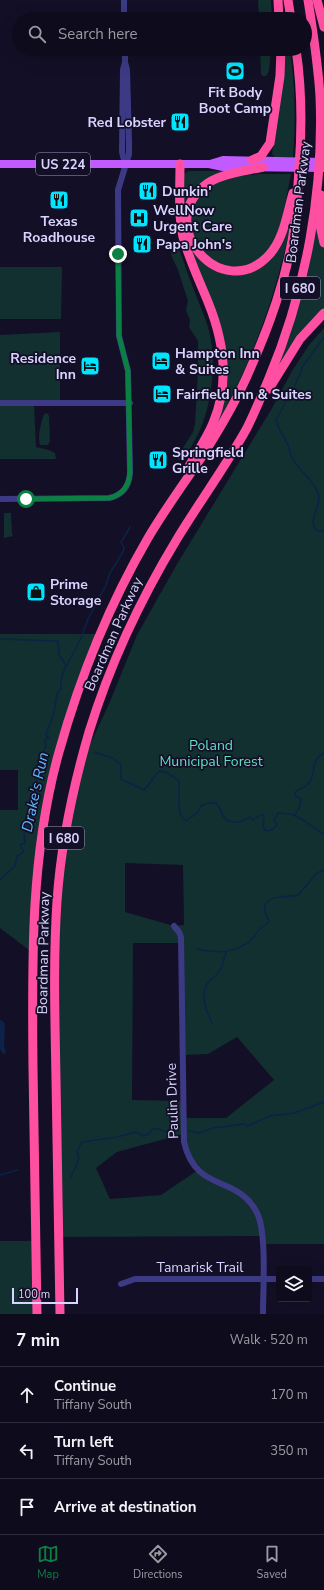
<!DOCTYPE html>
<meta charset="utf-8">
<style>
:root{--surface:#0e0b1c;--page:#171425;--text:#f1f3f6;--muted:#9b9ba3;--line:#2e2b3b;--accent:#0b8043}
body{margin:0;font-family:"Nunito Sans",sans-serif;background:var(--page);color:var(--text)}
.controls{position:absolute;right:12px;bottom:12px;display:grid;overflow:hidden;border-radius:4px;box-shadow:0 4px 16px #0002}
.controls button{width:36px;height:36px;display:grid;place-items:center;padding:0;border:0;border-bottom:1px solid var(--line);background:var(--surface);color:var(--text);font:20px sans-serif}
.scale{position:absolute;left:12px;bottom:10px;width:66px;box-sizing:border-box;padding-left:4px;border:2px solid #d9d4ff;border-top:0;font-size:11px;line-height:14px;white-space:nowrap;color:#d9d4ff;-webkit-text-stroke:3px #130f26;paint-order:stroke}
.stop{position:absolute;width:12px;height:12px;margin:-9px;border:3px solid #0b8043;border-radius:50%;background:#fff}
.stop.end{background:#0b8043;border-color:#fff;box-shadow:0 1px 4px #0008}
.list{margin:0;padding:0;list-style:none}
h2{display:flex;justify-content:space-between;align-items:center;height:52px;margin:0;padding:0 16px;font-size:17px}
h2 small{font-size:13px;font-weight:400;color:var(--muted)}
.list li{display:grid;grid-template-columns:26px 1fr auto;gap:12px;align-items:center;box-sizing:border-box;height:56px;padding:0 16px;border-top:1px solid var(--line)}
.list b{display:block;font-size:15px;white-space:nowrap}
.list p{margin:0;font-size:13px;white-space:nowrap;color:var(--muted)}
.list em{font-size:13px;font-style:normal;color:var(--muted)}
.icon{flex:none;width:22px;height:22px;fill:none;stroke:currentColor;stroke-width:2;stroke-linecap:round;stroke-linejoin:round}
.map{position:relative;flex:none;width:324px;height:1314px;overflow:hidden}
.search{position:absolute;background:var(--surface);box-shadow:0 4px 16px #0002;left:12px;right:12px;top:12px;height:44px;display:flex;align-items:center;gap:10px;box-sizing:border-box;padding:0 14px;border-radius:22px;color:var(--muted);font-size:15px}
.sheet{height:220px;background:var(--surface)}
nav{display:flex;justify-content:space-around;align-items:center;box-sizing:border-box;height:56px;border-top:1px solid var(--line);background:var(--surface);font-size:11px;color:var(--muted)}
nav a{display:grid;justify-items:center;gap:2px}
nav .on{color:var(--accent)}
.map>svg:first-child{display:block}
.green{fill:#12302f;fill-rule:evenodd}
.water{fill:#0c2248}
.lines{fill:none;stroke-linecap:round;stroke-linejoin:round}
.stream{stroke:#0c2248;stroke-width:1.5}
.minor{stroke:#3d3a85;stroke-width:6}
.major{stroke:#c25bff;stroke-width:8}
.highway{stroke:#ff4fa3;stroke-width:9}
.route{stroke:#0b8043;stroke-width:5}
.labels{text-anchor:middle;stroke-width:3.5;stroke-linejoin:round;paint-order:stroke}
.shield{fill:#130f26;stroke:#9e99be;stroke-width:1}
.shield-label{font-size:13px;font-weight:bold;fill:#d9d4ff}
.poi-label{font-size:14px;font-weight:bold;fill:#d9d4ff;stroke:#130f26;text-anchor:start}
.street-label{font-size:14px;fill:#d9d4ff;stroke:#130f26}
.park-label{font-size:14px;fill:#5fe0c0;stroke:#130f26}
.water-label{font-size:15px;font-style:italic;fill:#62b6ff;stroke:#130f26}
</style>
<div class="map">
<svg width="324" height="1314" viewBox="0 0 324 1314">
<rect width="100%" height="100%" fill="#130f26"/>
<!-- green -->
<g class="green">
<polygon points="258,0 271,0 272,19 259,19"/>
<polygon points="260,49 271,49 269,71 266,76 263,76 261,74"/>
<path d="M285,49H290C295,85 296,121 293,157H275L272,154L281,95Z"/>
<polygon points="188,171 228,171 214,177 184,218 183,175"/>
<polygon points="261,174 291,174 281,225 274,244 262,258 246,266 236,267 219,265 197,247 193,239 190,211 200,193 217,182 238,176"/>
<path d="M288,219H292C277,292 253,361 216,426L226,367L189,243L215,268L261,265Z"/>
<polygon points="316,227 324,248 324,309 278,368"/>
<path d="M172,246H177L179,248C185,267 192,285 199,303C203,314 208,324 210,335C217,367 211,412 195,440C191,447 186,459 178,460V456L193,432L195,424L198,370V341L189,327L190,320L186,310L188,301L178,270L171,255Z"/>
<polygon points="0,267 62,267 61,319 0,319"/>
<path d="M324,328V1244H263L262,1236L59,1237L55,933L78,770L109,704L137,635L177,564L271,410L292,371L309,345ZM125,863L183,865L184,925L174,926L125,912ZM133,943H181L183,1055L208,1054L237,1037L274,1080L226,1118H184L183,1101L132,1100ZM183,1134L184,1142L198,1170L161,1195L110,1199L96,1168L117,1152Z"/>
<polygon points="60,332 60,403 34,403 36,447 49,450 55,453 56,459 0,459 0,335"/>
<path d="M46,413L48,414L49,416L50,441L48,445H40C37,436 41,423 44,414Z"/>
<polygon points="4,513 11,513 12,533 13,536 4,538"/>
<polygon points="0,634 100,634 51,786 33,953 0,928 0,810 18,810 18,770 0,770"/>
<polygon points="0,1241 36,1241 37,1314 0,1314"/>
</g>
<!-- water -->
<polygon class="water" points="0,1020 4,1022 5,1025 4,1045 6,1053 3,1054 0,1049"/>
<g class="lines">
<!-- stream -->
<g class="stream">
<path d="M324,337L303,366L297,381L276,420C278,429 284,436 288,445C290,450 290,455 293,459C300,472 313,479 318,493C323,506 306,520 317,531H324"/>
<polyline points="0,639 58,641 59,655 66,665 61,680 61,688 57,694 54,713 46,734 49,739"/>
<polyline points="67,665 81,638 88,619 106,585 110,573 123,552 124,548 121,542 129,529 130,526"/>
<path d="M94,752L113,758L121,765V779L144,790C150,784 153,777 159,771L168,773L179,781C181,795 174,812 186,821L198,812L201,806C229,792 212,825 238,822C242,822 246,819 250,817L253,820L260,815H264L263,827L266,831L272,830L277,825L274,821L278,813C301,813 305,824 324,834"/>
<path d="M295,815L299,808L301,799L296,796L295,792C299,789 304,788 308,784C318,772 308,763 324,753"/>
<path d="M0,880L15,866L17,856L24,852L20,845L25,843L24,832L29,830L26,821C31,816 37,798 34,791L36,789L39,767L43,757L42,753L46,747L45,741L47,737"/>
<path d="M196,949C216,953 233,954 250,941C254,938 256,932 260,929C263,925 267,925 269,921C268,918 266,915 265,912C261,893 288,898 298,895L317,873L324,870"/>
<path d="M212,1023C207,1013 200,996 207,984C211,979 217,976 220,970C223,965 224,958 226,952"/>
<polyline points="189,1131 199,1133 213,1128 245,1124 247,1126 270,1116 294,1113 324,1102"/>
<polyline points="0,1175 18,1170"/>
<polyline points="71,1177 79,1158 77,1152 82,1142 117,1137 136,1132 143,1136 149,1134 152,1129 158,1129 165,1132 172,1128 178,1131"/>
</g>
<!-- minor -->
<g class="minor">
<polyline points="124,0 124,19"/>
<polyline points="125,62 123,70 122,152 125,164"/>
<polyline points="0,403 130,403"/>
<path d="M0,499L109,498C123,495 129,487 130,473L128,371L119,336L118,190L129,154V142L127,70L125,62V49"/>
<path d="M174,926L179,932L181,937L184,1142C196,1194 238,1174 257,1213C267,1232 263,1290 263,1314"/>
<polyline points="309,1279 324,1279"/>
<polyline points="121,1284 135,1279 279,1279"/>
</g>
<!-- major -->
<g class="major">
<polyline points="0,164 209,164 223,167 324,168"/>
<polyline points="210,164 223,160 324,162"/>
</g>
<!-- highway -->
<g class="highway">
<polyline points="278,0 279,19"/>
<polyline points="288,0 291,19"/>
<polyline points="317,0 324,27"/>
<polyline points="252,160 261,156 270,143 280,76 281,49"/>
<path d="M180,164C180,188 178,214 183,237C189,259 199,280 208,302C224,341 230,383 213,423C207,438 197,452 189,466"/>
<path d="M263,167C246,171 223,173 208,183C151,223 222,306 269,255C284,239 287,213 293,193"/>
<polyline points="321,195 320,225 324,243"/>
<polyline points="269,389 300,339 324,313"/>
<path d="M37,1314C36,1232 35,1150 33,1068C32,962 30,855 59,752C80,677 109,605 148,538C165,509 185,482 203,455C221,427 238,398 251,367C271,322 289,271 295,221C297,204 298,186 299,168C302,129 302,89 296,49"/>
<path d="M60,1314C59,1236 58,1158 56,1080C55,1020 53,961 57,901C61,844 73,787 89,732C110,664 140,600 177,539C200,501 226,466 247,428C255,412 262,395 269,378C306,290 324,191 320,96C318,63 313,32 308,0"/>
</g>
</g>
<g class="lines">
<!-- route -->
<path class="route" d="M26,499L109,498C123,495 129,486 130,472L128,371L119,336L118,254"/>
</g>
<!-- icons -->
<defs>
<g id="stadium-square" transform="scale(1)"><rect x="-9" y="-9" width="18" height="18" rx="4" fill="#00e5ff" stroke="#130f26"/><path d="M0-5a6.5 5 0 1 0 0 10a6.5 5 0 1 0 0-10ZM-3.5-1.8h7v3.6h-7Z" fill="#111"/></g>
<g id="restaurant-square" transform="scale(1)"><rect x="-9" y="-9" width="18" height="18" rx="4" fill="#00e5ff" stroke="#130f26"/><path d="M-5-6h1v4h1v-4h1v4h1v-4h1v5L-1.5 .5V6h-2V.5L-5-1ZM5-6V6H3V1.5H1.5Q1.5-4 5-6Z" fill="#111"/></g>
<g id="hospital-square" transform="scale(1)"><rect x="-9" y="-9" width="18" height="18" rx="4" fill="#00e5ff" stroke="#130f26"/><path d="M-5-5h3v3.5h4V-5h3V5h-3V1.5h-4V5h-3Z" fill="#111"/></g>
<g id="hotel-square" transform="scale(1)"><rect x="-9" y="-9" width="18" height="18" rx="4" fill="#00e5ff" stroke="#130f26"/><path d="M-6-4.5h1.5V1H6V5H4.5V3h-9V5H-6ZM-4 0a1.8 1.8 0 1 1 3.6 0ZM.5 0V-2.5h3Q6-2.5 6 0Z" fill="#111"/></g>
<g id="shop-square" transform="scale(1)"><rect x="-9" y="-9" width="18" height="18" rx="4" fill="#00e5ff" stroke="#130f26"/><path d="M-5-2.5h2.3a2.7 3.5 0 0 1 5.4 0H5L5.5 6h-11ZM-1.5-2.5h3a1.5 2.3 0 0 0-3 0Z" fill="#111"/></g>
</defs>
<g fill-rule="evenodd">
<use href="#stadium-square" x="235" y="71"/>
<use href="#restaurant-square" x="180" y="122"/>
<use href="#restaurant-square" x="148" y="191"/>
<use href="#restaurant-square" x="59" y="200"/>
<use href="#hospital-square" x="139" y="218"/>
<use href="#restaurant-square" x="142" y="244"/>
<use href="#hotel-square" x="161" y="361"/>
<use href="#hotel-square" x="90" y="366"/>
<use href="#hotel-square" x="162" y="394"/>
<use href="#restaurant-square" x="158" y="460"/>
<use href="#shop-square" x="36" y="592"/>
</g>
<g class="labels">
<!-- shield labels -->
<g class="shield">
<rect x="36" y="153" width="54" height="22" rx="3"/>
<rect x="280" y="277" width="40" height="22" rx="3"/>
<rect x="44" y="827" width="40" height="22" rx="3"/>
</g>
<g class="shield-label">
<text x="63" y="169">US 224</text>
<text x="300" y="293">I 680</text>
<text x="64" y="843">I 680</text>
</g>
<!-- poi labels -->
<g class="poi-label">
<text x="235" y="97" text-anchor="middle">Fit Body<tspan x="235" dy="16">Boot Camp</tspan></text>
<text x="166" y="127" text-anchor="end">Red Lobster</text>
<text x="162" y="196">Dunkin'</text>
<text x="153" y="215">WellNow<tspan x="153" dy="16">Urgent Care</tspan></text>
<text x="59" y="226" text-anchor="middle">Texas<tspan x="59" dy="16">Roadhouse</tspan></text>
<text x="156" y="249">Papa John's</text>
<text x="175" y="358">Hampton Inn<tspan x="175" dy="16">&amp; Suites</tspan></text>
<text x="76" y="363" text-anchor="end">Residence<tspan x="76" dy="16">Inn</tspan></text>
<text x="176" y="399">Fairfield Inn &amp; Suites</text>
<text x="172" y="457">Springfield<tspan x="172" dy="16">Grille</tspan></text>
<text x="50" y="589">Prime<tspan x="50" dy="16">Storage</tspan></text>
</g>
<!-- street labels -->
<g class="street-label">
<text transform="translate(298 202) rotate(-83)" y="5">Boardman Parkway</text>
<text transform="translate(113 634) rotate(-66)" y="5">Boardman Parkway</text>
<text transform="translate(43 953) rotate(-89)" y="5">Boardman Parkway</text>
<text transform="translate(172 1101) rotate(-92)" y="5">Paulin Drive</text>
<text x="200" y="1272">Tamarisk Trail</text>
</g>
<!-- park labels -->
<g class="park-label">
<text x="211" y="750">Poland<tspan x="211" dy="16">Municipal Forest</tspan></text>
</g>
<!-- water labels -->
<g class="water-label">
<text transform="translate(35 792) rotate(-78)" y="5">Drake's Run</text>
</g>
</g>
</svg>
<div class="controls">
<button><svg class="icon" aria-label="layers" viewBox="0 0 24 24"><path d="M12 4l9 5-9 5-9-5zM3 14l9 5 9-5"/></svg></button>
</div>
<div class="scale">100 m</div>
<div class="stop" style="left:26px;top:499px"></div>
<div class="stop end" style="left:118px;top:254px"></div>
<div class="search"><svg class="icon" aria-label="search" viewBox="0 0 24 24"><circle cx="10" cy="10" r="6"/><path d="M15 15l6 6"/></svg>Search here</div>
</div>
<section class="sheet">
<h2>7 min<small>Walk · 520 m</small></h2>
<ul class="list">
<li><svg class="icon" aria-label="ahead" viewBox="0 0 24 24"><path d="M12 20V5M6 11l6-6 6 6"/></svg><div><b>Continue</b><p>Tiffany South</p></div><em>170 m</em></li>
<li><svg class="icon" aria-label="left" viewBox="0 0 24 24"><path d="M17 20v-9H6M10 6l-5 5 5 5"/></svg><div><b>Turn left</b><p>Tiffany South</p></div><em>350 m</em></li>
<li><svg class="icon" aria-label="arrive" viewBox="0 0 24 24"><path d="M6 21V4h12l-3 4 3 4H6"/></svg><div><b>Arrive at destination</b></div></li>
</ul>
</section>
<nav>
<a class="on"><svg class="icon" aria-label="map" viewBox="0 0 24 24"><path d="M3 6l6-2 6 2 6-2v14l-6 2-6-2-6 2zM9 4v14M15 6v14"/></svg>Map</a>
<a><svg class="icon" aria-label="directions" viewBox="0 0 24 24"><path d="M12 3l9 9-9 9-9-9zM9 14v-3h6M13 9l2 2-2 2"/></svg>Directions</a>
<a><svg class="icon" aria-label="saved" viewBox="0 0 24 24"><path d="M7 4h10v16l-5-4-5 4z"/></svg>Saved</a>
</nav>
